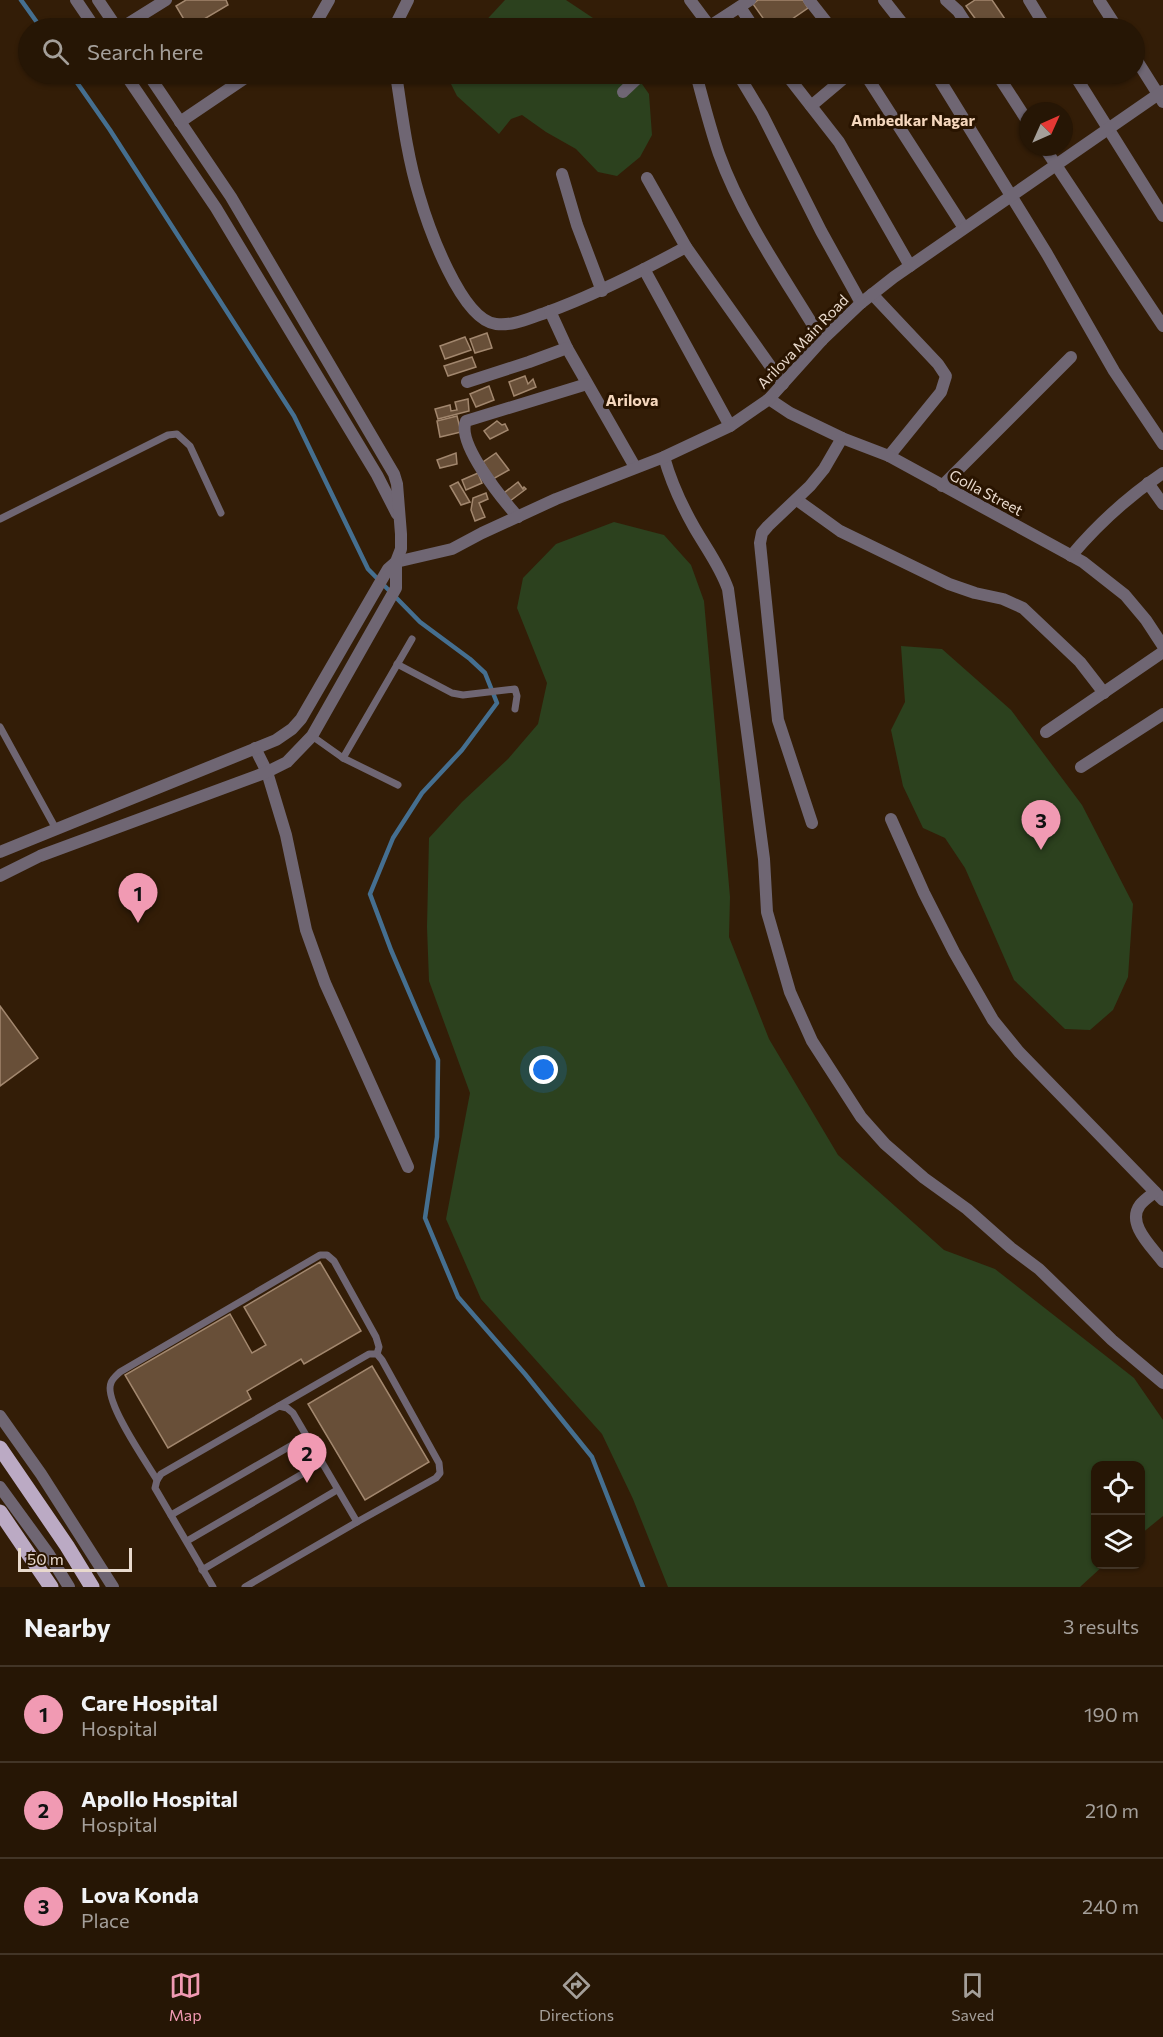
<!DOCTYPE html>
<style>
:root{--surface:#261605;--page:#322313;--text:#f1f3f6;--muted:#a49f9a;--line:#423527;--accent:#f19ab3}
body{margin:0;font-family:Commissioner,sans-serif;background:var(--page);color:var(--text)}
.controls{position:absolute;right:18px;bottom:18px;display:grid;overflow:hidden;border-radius:12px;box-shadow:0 2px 4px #0004}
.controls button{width:54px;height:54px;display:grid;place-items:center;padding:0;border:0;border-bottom:2px solid var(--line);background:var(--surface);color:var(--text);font:30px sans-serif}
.compass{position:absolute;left:1019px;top:102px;width:54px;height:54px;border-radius:50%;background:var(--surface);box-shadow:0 2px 4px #0004;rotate:45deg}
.scale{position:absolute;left:18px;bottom:15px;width:114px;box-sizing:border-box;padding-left:6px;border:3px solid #e9dacd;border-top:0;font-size:16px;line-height:21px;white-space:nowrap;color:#e9dacd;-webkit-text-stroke:4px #291400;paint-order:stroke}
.you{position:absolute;left:544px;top:1070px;width:21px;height:21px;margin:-15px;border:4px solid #fff;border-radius:50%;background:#1a73e8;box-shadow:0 0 0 9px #1a73e833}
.badge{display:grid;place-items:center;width:39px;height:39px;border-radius:50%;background:var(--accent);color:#111;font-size:20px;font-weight:700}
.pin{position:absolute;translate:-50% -50px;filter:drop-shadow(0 2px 3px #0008)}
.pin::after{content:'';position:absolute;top:32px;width:21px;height:18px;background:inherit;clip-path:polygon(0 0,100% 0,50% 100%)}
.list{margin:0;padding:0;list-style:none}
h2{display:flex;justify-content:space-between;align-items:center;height:78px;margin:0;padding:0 24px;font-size:26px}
h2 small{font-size:20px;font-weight:400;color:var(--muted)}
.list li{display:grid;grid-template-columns:39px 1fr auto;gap:18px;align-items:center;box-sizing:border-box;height:96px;padding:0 24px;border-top:2px solid var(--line)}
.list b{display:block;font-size:22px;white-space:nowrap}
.list p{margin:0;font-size:20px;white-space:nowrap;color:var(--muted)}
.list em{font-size:20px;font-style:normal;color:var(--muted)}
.icon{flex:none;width:33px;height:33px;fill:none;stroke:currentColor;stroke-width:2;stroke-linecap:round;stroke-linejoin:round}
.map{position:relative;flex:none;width:1163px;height:1587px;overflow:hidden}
.search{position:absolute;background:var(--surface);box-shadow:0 2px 4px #0004;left:18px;right:18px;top:18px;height:66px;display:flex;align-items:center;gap:15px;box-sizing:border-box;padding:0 21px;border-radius:33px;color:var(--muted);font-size:22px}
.sheet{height:366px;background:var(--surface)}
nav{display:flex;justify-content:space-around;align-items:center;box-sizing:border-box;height:84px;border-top:2px solid var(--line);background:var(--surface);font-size:16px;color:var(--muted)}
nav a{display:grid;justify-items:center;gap:3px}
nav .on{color:var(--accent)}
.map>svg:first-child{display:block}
.green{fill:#2c411e}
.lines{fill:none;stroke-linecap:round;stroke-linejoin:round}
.stream{stroke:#456f90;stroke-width:4.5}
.building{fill:#684f38;stroke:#a2876e;stroke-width:1.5}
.service{stroke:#6f6673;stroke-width:7}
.minor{stroke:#6f6673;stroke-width:12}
.tertiary{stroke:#6f6673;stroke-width:12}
.primary{stroke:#bbaac4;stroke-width:15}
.labels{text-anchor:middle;stroke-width:6;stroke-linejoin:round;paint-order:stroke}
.street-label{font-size:15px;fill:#e9dacd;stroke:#291400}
.neighbourhood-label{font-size:16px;font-weight:bold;fill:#f5d7bd;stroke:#291400}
</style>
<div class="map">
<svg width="1163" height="1587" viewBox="0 0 1163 1587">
<rect width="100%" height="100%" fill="#331d07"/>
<!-- green -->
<g class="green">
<polygon points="505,0 566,0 593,18 602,28 479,28"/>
<polygon points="446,74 635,74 649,94 652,135 640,157 617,176 598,172 576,149 546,132 522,115 511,119 499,134 457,96"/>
<polygon points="614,522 664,535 691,565 704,601 730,897 729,937 769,1039 838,1155 944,1250 995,1269 1134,1378 1163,1420 1163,1516 1141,1534 1140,1466 1096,1466 1096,1564 1104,1565 1080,1587 668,1587 633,1499 602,1434 481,1299 446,1219 470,1093 429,981 427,927 429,838 462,802 508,759 538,724 547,683 517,608 523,578 556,544"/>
<polygon points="901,646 942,649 1011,710 1082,805 1133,904 1128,977 1113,1010 1090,1030 1065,1029 1014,980 965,868 945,838 923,828 903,786 891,730 905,702"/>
</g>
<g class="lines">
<!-- stream -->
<g class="stream">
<polyline points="21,0 41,28"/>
<polyline points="71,74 110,130 294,416 368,569 420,622 470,659 485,673 497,703 462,750 422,793 393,838 370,894 391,950 438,1060 437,1137 425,1218 458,1297 525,1374 592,1457 643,1587"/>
</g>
</g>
<!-- building -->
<g class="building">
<polygon points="186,0 226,0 228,5 189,28 176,6"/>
<polygon points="758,0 803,0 808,8 779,28 770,28 753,4"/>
<polygon points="975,0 992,0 1007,22 997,28 982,28 966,6"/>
<polygon points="487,333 492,348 475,353 470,339"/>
<polygon points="465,337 471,350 445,359 440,346"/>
<polygon points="472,357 476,367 448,376 444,366"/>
<polygon points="525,376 528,384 533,379 536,387 514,396 509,382"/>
<polygon points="489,386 494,400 476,407 470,394"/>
<polygon points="468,399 469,411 438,419 435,409 450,405 451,411 457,410 455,402"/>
<polygon points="457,416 461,432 440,437 437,421"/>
<polygon points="497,421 502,425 505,424 508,430 490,439 484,431"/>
<polygon points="456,453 457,464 440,468 437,460"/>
<polygon points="496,453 509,470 493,479 483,462"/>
<polygon points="478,473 482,483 466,490 462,480"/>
<polygon points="458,482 470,502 461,505 450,486"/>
<polygon points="518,482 523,489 524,487 526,489 510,501 504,493"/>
<polygon points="486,493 488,499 479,503 485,517 475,521 471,510 473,498"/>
<polygon points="0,1006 38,1058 0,1086"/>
<polygon points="320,1262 361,1331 304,1364 301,1359 247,1391 251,1399 168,1448 125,1375 230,1314 252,1353 266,1345 244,1307"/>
<polygon points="372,1366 429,1462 365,1500 308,1404"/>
</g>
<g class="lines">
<!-- service -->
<g class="service">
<polyline points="0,519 168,435 177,434 190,446 221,513"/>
<polyline points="397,664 452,693 463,695 515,689 517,696 515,709"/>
<polyline points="0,727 56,829"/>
<polyline points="312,736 343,758 398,785"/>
<polyline points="343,758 412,639"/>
<path d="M157,1480C146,1462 103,1400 111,1383C112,1379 117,1375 120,1372L320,1255H327L334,1261L376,1337L379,1347L377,1354"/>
<polyline points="171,1515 306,1437"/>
<polyline points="187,1541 321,1463"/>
<polyline points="202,1570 337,1490"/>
<polyline points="213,1587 155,1488 157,1480 161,1474 369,1354 377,1354 382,1360 439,1463 440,1473 436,1478 357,1522"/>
<polyline points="245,1587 357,1522 293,1413 287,1408 279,1406"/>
</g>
<!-- minor -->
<g class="minor">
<polyline points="690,0 711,28"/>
<polyline points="809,0 831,28"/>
<polyline points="884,0 906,28"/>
<polyline points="946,0 958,11 969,28"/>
<polyline points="1029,0 1046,28"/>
<polyline points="1099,0 1117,28"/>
<polyline points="740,7 754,28"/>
<polyline points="121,28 166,0"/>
<polyline points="313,28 329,0"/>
<polyline points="397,28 397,22 408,0"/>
<polyline points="707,28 750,0"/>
<polyline points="1134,56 1163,102"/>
<path d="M396,74C402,114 407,156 419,195C428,226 461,320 496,324C514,326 529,318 545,313C595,295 640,272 686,247"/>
<path d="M696,74C703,100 710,128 719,154C743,220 786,280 822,340"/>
<polyline points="738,74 762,114 821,231 861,303"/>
<polyline points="786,74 839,142 910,266"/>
<polyline points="865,74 964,228"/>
<polyline points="936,74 1047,254 1114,371 1163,444"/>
<polyline points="997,74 1028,122"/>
<polyline points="1074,74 1163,216"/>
<polyline points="623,92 642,74"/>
<polyline points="811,106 849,74"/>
<polyline points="180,122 251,74"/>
<polyline points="1044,147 1163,326"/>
<polyline points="562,174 577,225 602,291"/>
<polyline points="647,178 686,247 783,384"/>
<polyline points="644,269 730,426"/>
<polyline points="872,294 938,364 946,376 941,392 889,456"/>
<polyline points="550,311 567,348"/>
<polyline points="467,382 529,362 567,348 635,467"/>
<path d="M664,457C671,482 681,504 694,527C706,548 720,566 728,589L764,859L767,912L790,992L812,1041L861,1117L885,1144L924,1178L967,1209L1011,1248L1039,1269L1112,1340L1163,1383"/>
<polyline points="1148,483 1163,504"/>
<polyline points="942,486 1071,357"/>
<polyline points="797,500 840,531 949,584 975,593 1003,599 1023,608 1080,662 1104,693"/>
<path d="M518,517C503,500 456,443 466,421L587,384"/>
<path d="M1071,556C1097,525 1129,496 1163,473"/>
<polyline points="1046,732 1163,652"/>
<polyline points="255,748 267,772 286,835 306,930 325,983 408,1167"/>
<polyline points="1081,767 1163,714"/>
<polyline points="891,819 924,893 954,952 993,1020 1019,1052 1163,1200"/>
<polyline points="812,823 778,720 760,543 762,533 768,526 810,486 824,469 842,438"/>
<path d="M1155,1192C1150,1196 1144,1200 1140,1205C1126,1224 1152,1247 1163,1262"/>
<polyline points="0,1416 41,1474 113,1587"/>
</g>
<!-- tertiary -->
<g class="tertiary">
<polyline points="76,0 95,28"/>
<polyline points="98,0 117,28"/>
<polyline points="125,74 216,208 377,475 397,514"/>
<polyline points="769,399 790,413 842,438 889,456 1083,562 1125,595 1146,620 1163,646"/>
<polyline points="0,852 276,740 292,729 301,719 388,569 396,562 452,549 482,533 556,499 664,457 730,426 769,399 822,340 861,303 894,277 1163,91"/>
<polyline points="0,876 40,856 267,772 287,762 312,736 396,588 396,562 401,549 401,534 397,484 394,474 231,197 148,74"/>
<polyline points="0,1487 48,1553 69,1587"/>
</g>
<!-- primary -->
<g class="primary">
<polyline points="0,1448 67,1546 92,1587"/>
<polyline points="0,1512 51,1587"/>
</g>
</g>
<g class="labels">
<!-- street labels -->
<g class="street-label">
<text transform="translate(803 342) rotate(-46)" y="5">Arilova Main Road</text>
<text transform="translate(986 493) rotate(28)" y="5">Golla Street</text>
</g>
<!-- neighbourhood labels -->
<g class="neighbourhood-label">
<text x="913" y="126">Ambedkar Nagar</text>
<text x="632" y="406">Arilova</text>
</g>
</g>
</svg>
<div class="controls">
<button><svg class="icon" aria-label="locate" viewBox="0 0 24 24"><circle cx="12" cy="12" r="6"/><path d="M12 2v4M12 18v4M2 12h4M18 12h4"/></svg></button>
<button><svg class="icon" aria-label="layers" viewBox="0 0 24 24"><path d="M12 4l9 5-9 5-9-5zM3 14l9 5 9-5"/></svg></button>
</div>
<svg class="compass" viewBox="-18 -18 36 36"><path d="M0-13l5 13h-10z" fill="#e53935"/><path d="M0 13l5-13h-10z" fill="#a49f9a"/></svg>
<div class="scale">50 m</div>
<div class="you"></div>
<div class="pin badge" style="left:138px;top:923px">1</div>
<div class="pin badge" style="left:307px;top:1483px">2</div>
<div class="pin badge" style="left:1041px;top:850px">3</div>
<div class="search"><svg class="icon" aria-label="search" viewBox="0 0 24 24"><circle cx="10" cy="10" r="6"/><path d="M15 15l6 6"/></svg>Search here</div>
</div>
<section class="sheet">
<h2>Nearby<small>3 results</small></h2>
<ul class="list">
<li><span class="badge">1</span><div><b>Care Hospital</b><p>Hospital</p></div><em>190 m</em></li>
<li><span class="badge">2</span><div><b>Apollo Hospital</b><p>Hospital</p></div><em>210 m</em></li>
<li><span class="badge">3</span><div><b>Lova Konda</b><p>Place</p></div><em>240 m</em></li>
</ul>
</section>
<nav>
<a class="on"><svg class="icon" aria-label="map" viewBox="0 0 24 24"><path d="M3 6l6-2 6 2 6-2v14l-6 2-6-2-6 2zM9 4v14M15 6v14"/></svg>Map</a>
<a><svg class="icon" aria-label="directions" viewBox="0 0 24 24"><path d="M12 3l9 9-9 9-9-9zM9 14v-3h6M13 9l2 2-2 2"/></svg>Directions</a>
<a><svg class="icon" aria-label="saved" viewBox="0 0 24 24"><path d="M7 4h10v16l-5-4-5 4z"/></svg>Saved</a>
</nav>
